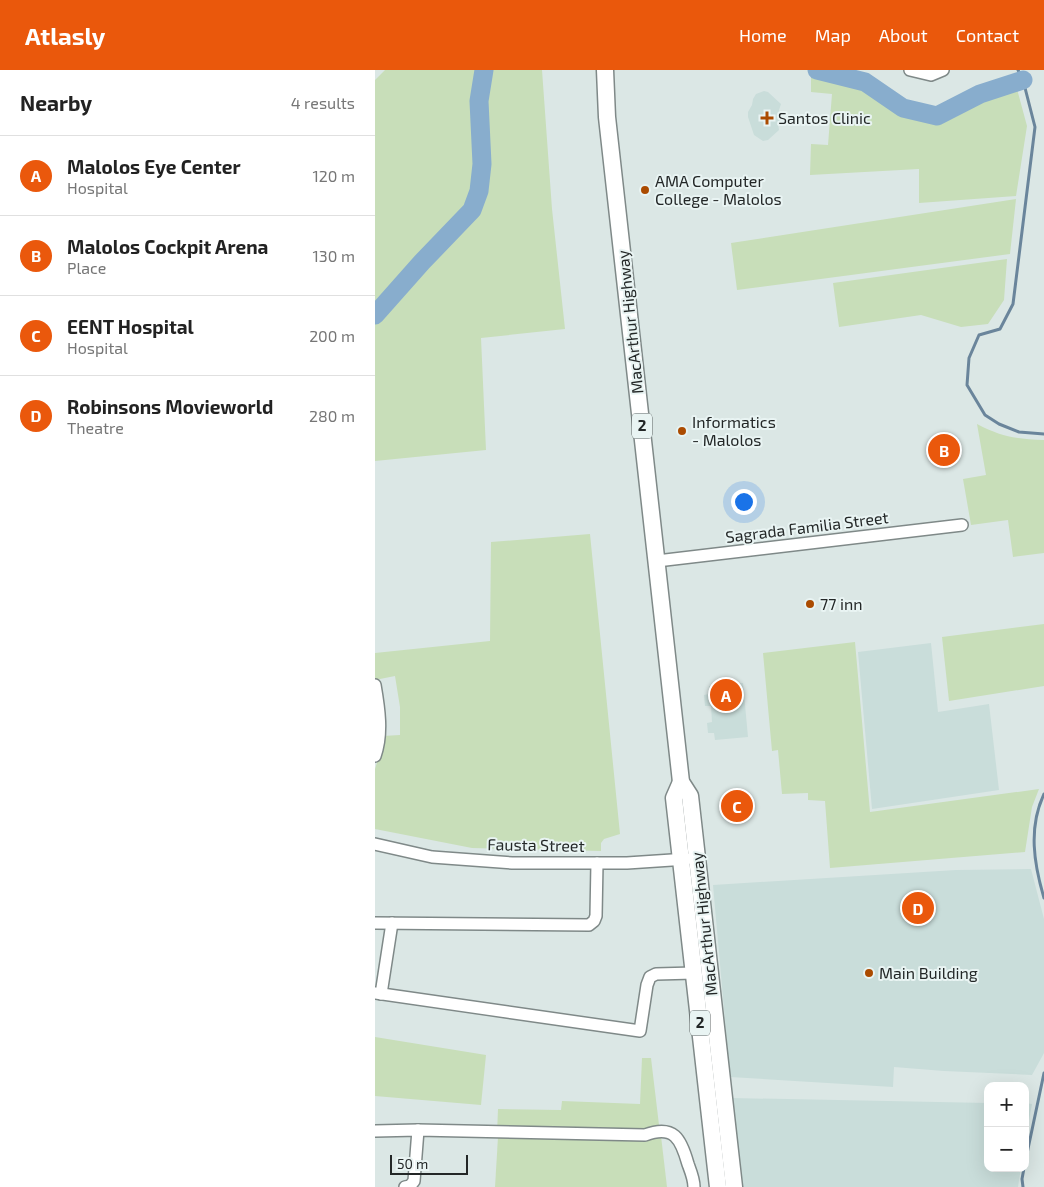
<!DOCTYPE html>
<meta charset="utf-8">
<style>
:root{--surface:#fff;--page:#f6f6f6;--text:#222;--muted:#767676;--line:#e0e0e0;--accent:#ea580c}
body{margin:0;font-family:"Exo 2",sans-serif;background:var(--page);color:var(--text)}
.controls{position:absolute;right:15px;bottom:15px;display:grid;overflow:hidden;border-radius:10px;box-shadow:0 5px 20px #0002}
.controls button{width:45px;height:45px;display:grid;place-items:center;padding:0;border:0;border-bottom:1px solid var(--line);background:var(--surface);color:var(--text);font:25px sans-serif}
.scale{position:absolute;left:15px;bottom:12px;width:78px;box-sizing:border-box;padding-left:5px;border:2px solid #232727;border-top:0;font-size:14px;line-height:18px;white-space:nowrap;color:#232727;-webkit-text-stroke:4px #e9f4f3;paint-order:stroke}
.you{position:absolute;left:368px;top:431px;width:18px;height:18px;margin:-12px;border:4px solid #fff;border-radius:50%;background:#1a73e8;box-shadow:0 0 0 8px #1a73e833}
.badge{display:grid;place-items:center;width:32px;height:32px;border-radius:50%;background:var(--accent);color:#fff;font-size:16px;font-weight:700}
.pin{position:absolute;translate:-50% -50%;border:2px solid #fff;box-shadow:0 1px 5px #0006}
.list{margin:0;padding:0;list-style:none}
h2{display:flex;justify-content:space-between;align-items:center;height:65px;margin:0;padding:0 20px;font-size:21px}
h2 small{font-size:16px;font-weight:400;color:var(--muted)}
.list li{display:grid;grid-template-columns:32px 1fr auto;gap:15px;align-items:center;box-sizing:border-box;height:80px;padding:0 20px;border-top:1px solid var(--line)}
.list b{display:block;font-size:19px;white-space:nowrap}
.list p{margin:0;font-size:16px;white-space:nowrap;color:var(--muted)}
.list em{font-size:16px;font-style:normal;color:var(--muted)}
.map{position:relative;flex:none;width:669px;height:1117px;overflow:hidden}
header{display:flex;align-items:center;gap:30px;box-sizing:border-box;height:70px;padding:0 25px;background:var(--accent);color:#fff}
header strong{font-size:24px}
nav{display:flex;gap:28px;margin-inline-start:auto;font-size:18px}
main{display:flex}
aside{flex:1;background:var(--surface)}
.map>svg:first-child{display:block}
.built{fill:#c9ddda}
.green{fill:#c8deb9}
.lines{fill:none;stroke-linecap:round;stroke-linejoin:round}
.stream{stroke:#6a859b;stroke-width:3}
.river{stroke:#88adcd;stroke-width:19}
.minor-casing{stroke:#7f8988;stroke-width:14}
.highway-casing{stroke:#7f8988;stroke-width:19}
.minor{stroke:#fff;stroke-width:11}
.highway{stroke:#fff;stroke-width:16}
.poi-dot{fill:#ab4b00;stroke:#e9f4f3;stroke-width:2}
.labels{text-anchor:middle;stroke-width:4;stroke-linejoin:round;paint-order:stroke}
.shield{fill:#e9f4f3;stroke:#5e6464;stroke-width:1}
.shield-label{font-size:15px;font-weight:bold;fill:#232727}
.poi-label{font-size:16px;fill:#232727;stroke:#e9f4f3;text-anchor:start}
.street-label{font-size:16px;fill:#232727;stroke:#e9f4f3}
</style>
<header>
<strong>Atlasly</strong>
<nav><a>Home</a><a>Map</a><a>About</a><a>Contact</a></nav>
</header>
<main>
<aside>
<h2>Nearby<small>4 results</small></h2>
<ul class="list">
<li><span class="badge">A</span><div><b>Malolos Eye Center</b><p>Hospital</p></div><em>120 m</em></li>
<li><span class="badge">B</span><div><b>Malolos Cockpit Arena</b><p>Place</p></div><em>130 m</em></li>
<li><span class="badge">C</span><div><b>EENT Hospital</b><p>Hospital</p></div><em>200 m</em></li>
<li><span class="badge">D</span><div><b>Robinsons Movieworld</b><p>Theatre</p></div><em>280 m</em></li>
</ul>
</aside>
<div class="map">
<svg width="669" height="1117" viewBox="0 0 669 1117">
<rect width="100%" height="100%" fill="#dbe7e5"/>
<!-- built -->
<g class="built">
<polygon points="389,21 393,22 406,34 404,40 405,42 405,52 403,54 404,60 393,70 388,71 379,65 373,47 373,42 377,35 378,29 381,24"/>
<polygon points="556,573 563,642 614,634 624,720 497,739 483,582"/>
<polygon points="368,613 373,667 340,670 339,663 333,663 332,653 337,652 336,636 330,636 329,625 334,624 334,616"/>
<polygon points="656,799 669,849 669,983 657,1005 569,1001 519,997 518,1017 355,1007 338,815 581,800"/>
<polygon points="357,1028 613,1033 613,1098 646,1098 643,1117 368,1117"/>
<polygon points="650,1033 657,1034 650,1072"/>
</g>
<!-- green -->
<g class="green">
<polygon points="10,0 167,0 177,139 190,259 106,268 111,380 0,391 0,10"/>
<polygon points="436,3 488,16 526,42 563,51 608,28 642,19 652,56 641,126 544,133 544,99 435,105 436,74 453,75 457,24 436,22"/>
<polygon points="641,129 635,184 362,220 356,173"/>
<polygon points="632,189 629,230 613,254 586,257 546,245 464,257 458,213"/>
<path d="M602,354C627,367 641,369 669,370V483L638,487L633,450L596,455L588,409L611,405Z"/>
<polygon points="215,464 245,764 229,769 226,773 226,781 97,778 0,759 0,699 7,677 8,666 25,665 25,637 20,606 0,610 0,583 115,571 116,472"/>
<polygon points="669,554 669,616 574,631 567,567"/>
<polygon points="480,572 495,742 664,719 657,737 650,782 455,798 450,731 433,730 433,723 407,724 403,680 397,681 388,583"/>
<polygon points="0,967 111,985 106,1035 0,1026"/>
<polygon points="267,988 276,988 284,1055 271,1062 122,1064 123,1039 186,1040 187,1031 265,1034"/>
<polygon points="286,1066 292,1117 120,1117 123,1067"/>
</g>
<g class="lines">
<!-- stream -->
<g class="stream">
<polyline points="643,0 648,10 660,57 638,234 625,259 604,265 594,288 592,315 610,345 624,354 644,362 669,364"/>
<path d="M669,724C653,758 659,794 669,828"/>
<polyline points="650,1093 669,1003"/>
<polyline points="648,1117 647,1109 649,1098"/>
</g>
<!-- river -->
<g class="river">
<polyline points="442,0 490,12 528,38 562,46 605,24 648,10"/>
<polyline points="0,245 47,192 97,140 104,121 107,94 104,31 109,0"/>
</g>
<!-- minor casing -->
<g class="minor-casing">
<g id="minor">
<polyline points="535,0 556,5 568,0"/>
<polyline points="282,491 587,455"/>
<path d="M0,615C4,638 8,664 0,686"/>
<polyline points="0,774 57,787 137,793 252,793 312,789"/>
<polyline points="0,853 214,855 219,851 221,846 222,793"/>
<polyline points="0,923 265,961 272,915 275,907 281,904 319,903"/>
<polyline points="6,924 17,853"/>
<path d="M0,1061L43,1060L270,1065C299,1054 306,1069 313,1094C316,1102 319,1109 319,1117"/>
<polyline points="30,1117 35,1116 39,1111 43,1060"/>
</g>
</g>
<!-- highway casing -->
<g class="highway-casing">
<g id="highway">
<polyline points="230,0 232,47 306,712 315,726 359,1117"/>
<polyline points="306,712 299,728 343,1117"/>
</g>
</g>
<!-- minor -->
<use href="#minor" class="minor"/>
<!-- highway -->
<use href="#highway" class="highway"/>
</g>
<!-- markers -->
<g class="poi-dot">
<path d="M389.5 40.5h5v5h5v5h-5v5h-5v-5h-5v-5h5z"/>
<circle cx="270" cy="120" r="5"/>
<circle cx="307" cy="361" r="5"/>
<circle cx="435" cy="534" r="5"/>
<circle cx="494" cy="903" r="5"/>
</g>
<g class="labels">
<!-- shield labels -->
<g class="shield">
<rect x="257" y="343.5" width="20" height="25" rx="4"/>
<rect x="315" y="940.5" width="20" height="25" rx="4"/>
</g>
<g class="shield-label">
<text x="267" y="361">2</text>
<text x="325" y="958">2</text>
</g>
<!-- poi labels -->
<g class="poi-label">
<text x="403" y="54">Santos Clinic</text>
<text x="280" y="117">AMA Computer<tspan x="280" dy="18">College - Malolos</tspan></text>
<text x="317" y="358">Informatics<tspan x="317" dy="18">- Malolos</tspan></text>
<text x="445" y="540">77 inn</text>
<text x="504" y="909">Main Building</text>
</g>
<!-- street labels -->
<g class="street-label">
<text transform="translate(255 252) rotate(-96)" y="6">MacArthur Highway</text>
<text transform="translate(432 457) rotate(-7)" y="6">Sagrada Familia Street</text>
<text transform="translate(161 775) rotate(1)" y="6">Fausta Street</text>
<text transform="translate(329 854) rotate(-96)" y="6">MacArthur Highway</text>
</g>
</g>
</svg>
<div class="controls">
<button>+</button>
<button>−</button>
</div>
<div class="scale">50 m</div>
<div class="you"></div>
<div class="pin badge" style="left:351px;top:625px">A</div>
<div class="pin badge" style="left:569px;top:380px">B</div>
<div class="pin badge" style="left:362px;top:736px">C</div>
<div class="pin badge" style="left:543px;top:838px">D</div>
</div>
</main>
